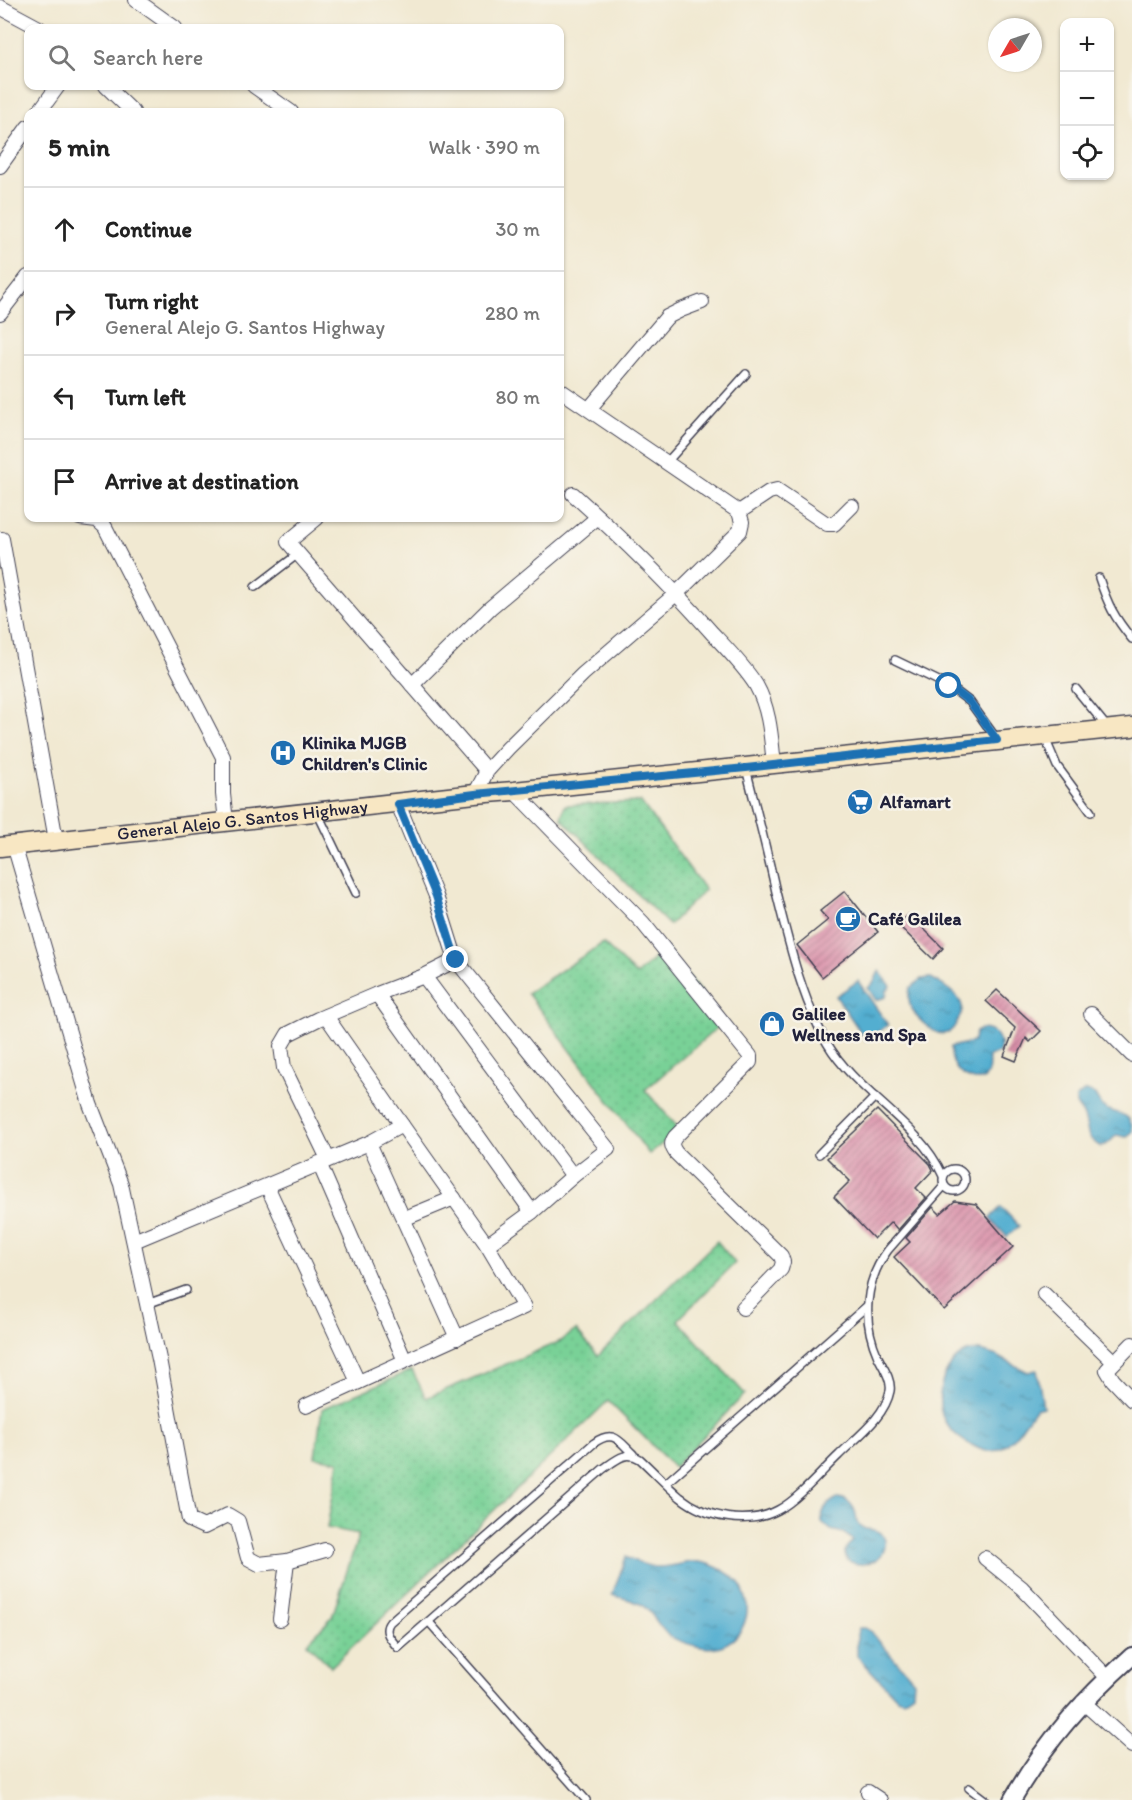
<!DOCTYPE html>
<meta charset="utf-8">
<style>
:root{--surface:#fff;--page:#f2f2f2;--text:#222;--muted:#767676;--line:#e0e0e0}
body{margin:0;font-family:Itim,sans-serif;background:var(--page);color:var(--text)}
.controls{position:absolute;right:18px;top:18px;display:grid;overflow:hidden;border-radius:12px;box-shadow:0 2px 4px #0004}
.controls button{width:54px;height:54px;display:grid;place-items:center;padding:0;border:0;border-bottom:2px solid var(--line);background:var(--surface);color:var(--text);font:30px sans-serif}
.compass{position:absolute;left:988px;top:18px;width:54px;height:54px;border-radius:50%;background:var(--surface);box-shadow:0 2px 4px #0004;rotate:231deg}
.stop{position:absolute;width:18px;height:18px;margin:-14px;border:4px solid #1f6fb2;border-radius:50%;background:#fff}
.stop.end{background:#1f6fb2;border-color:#fff;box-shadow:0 2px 6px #0008}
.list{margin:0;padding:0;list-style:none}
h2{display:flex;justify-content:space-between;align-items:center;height:78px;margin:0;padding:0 24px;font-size:26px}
h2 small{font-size:20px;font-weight:400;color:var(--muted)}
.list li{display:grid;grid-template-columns:39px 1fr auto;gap:18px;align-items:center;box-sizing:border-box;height:84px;padding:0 24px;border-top:2px solid var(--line)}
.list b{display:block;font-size:22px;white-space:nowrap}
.list p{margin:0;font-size:20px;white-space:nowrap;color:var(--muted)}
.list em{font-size:20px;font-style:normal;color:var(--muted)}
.icon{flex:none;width:33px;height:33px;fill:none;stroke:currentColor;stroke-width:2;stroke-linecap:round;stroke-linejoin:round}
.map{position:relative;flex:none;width:1132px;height:1800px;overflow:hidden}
.search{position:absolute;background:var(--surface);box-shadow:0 2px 4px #0004;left:24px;top:24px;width:540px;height:66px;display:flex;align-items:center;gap:15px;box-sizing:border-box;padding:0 21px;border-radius:12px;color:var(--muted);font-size:22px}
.panel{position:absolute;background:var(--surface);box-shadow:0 2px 4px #0004;left:24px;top:108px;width:540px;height:414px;border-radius:12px}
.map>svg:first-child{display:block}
.green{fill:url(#green-dots);stroke:#4e7a69;stroke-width:1.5}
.water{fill:url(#water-ripples);stroke:#3a6886;stroke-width:1.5}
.building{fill:url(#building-hatch)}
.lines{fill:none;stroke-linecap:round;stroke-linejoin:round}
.service-casing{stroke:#414052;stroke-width:10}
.minor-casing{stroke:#414052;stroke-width:16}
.tertiary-casing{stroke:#414052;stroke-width:20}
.secondary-casing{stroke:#414052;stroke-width:21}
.service{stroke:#fff;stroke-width:7}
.minor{stroke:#fff;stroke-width:14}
.tertiary{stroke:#fff;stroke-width:16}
.secondary{stroke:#f8e7c3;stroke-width:18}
.route{stroke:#1f6fb2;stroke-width:8}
.labels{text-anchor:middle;stroke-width:5;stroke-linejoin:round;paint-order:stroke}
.poi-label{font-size:18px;font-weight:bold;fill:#22223b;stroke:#f7f3e8;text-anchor:start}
.street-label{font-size:18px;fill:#22223b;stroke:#f7f3e8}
</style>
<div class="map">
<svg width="1132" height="1800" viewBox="0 0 1132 1800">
<defs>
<pattern id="green-dots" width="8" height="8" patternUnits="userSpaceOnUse" patternTransform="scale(1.5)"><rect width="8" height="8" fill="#79d197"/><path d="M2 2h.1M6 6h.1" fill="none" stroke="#68b383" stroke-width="1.8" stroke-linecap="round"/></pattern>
<pattern id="water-ripples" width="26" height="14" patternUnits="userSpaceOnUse" patternTransform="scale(1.5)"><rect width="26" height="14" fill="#52aed0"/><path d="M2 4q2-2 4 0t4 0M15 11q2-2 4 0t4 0" fill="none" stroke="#448daa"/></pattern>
<pattern id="building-hatch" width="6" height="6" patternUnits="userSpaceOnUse" patternTransform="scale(1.5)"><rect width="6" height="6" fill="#d88aa6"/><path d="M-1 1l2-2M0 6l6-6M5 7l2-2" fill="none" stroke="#af7088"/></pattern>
</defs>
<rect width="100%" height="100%" fill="#f7f3e8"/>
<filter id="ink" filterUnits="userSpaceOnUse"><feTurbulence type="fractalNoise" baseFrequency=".0167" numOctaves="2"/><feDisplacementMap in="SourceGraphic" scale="12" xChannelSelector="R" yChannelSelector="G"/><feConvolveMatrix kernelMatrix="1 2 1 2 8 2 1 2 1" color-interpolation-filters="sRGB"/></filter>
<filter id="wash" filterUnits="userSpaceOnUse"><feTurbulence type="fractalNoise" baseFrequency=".008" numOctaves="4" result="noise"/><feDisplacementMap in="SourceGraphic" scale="24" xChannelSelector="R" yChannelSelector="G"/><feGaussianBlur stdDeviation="1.35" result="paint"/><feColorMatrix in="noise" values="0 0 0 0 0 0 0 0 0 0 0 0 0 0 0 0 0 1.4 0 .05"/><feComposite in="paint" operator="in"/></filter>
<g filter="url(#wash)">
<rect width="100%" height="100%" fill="#f1e9d2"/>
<!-- green -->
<g class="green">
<polygon points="641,802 705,890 669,925 561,818 565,805"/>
<polygon points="603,943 636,975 666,948 724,1022 645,1090 680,1130 649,1154 527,993"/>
<polygon points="717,1241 735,1263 678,1320 745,1394 674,1467 608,1401 331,1667 307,1643 332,1617 359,1534 327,1528 339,1461 315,1457 322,1409 412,1370 426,1398 561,1341 576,1330 598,1356"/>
</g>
<!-- water -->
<g class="water">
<polygon points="879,971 891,986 887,990 886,997 876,1000 868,988 874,982"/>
<path d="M931,978C939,982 961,996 962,1006C963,1012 959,1019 956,1024C945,1044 929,1029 918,1018C910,1008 907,1000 910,988L922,979Z"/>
<polygon points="858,981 888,1025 866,1040 836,996"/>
<path d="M981,1029C995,1030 1004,1039 999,1053L989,1056C988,1062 990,1070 987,1075C979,1087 959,1075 955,1066C951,1060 951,1054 951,1047L954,1046L973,1042L976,1032Z"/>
<path d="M1085,1091C1098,1092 1095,1099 1102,1106C1114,1117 1132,1108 1132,1132L1126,1137L1117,1135L1107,1144L1101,1147C1083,1135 1090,1134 1084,1117C1083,1112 1078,1109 1076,1104V1098Z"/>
<polygon points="1001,1207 1019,1226 1007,1237 990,1218"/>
<path d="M981,1351L997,1356L1028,1372L1037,1370L1043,1407L1035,1409C1026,1421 1016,1439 1002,1448C991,1454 982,1451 972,1445C962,1441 954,1434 947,1425C932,1403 941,1363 967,1352C971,1351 977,1351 981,1351Z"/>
<path d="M838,1498C851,1499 856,1509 857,1522C859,1524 861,1527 863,1528C869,1531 876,1528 881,1533C884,1536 886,1542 885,1546C883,1567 843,1571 845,1551C846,1546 851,1544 853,1540L843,1533L831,1530L822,1522C821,1511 827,1503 838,1498Z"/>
<path d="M626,1557C635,1561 648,1567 657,1567C687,1567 692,1553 724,1571C768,1595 744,1659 697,1646C688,1644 674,1640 667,1634C658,1626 653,1613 643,1606C636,1600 621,1598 612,1595Z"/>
<polygon points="859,1628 865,1628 870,1631 914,1681 913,1693 903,1700 897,1698 857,1656 857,1634"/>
</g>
<g id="blocks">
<!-- building -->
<g class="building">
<polygon points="845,891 878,932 822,977 797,945 828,920 820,911"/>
<polygon points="909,914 943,948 933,959 898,925"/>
<polygon points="997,990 1041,1031 1030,1042 1026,1038 1016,1061 1004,1056 1015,1028 986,1001"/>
<polygon points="877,1110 930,1164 933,1170 916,1188 926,1198 898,1230 891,1222 874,1239 834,1197 850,1181 827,1158"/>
<polygon points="955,1201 976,1204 1013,1247 944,1310 894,1257 910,1242 906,1238 933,1207 940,1214"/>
</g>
</g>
</g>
<g filter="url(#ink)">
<use href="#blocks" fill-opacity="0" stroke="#414052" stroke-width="1.5"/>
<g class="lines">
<!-- service casing -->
<g class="service-casing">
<g id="service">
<polyline points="667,462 746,374"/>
<path d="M1099,578C1108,605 1114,617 1132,639"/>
<polyline points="255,587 298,554"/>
<polyline points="895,660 949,686 970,702 996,738"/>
<polyline points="1076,689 1107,727"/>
<polyline points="1045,738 1057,766 1091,812"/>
<path d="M746,768C756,809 767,850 776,892C788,940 802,1000 827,1043C857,1094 918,1121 943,1176"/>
<polyline points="317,812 356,893"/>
<polyline points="819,1154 875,1097"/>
<circle cx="954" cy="1180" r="11"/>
<polyline points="147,1304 186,1290"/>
<path d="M633,1454C619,1441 614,1429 594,1443L390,1622C382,1632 392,1640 398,1648L603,1469C616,1460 626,1450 640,1459C653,1471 666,1485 680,1497C706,1518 748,1526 778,1510C799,1499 822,1471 839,1455C857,1437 885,1417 890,1391C892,1380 883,1367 878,1357C862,1321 864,1282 888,1250L944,1186"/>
<polyline points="666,1483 867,1306"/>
<polyline points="429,1622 586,1800"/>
<polyline points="969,1788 985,1800"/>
</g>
</g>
<!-- minor casing -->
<g class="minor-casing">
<g id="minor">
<polyline points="136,0 175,28"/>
<polyline points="0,7 39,28"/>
<polyline points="106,86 133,112"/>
<polyline points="254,86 291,112"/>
<polyline points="39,112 58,86"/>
<polyline points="0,166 28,127"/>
<polyline points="0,313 28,277"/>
<polyline points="589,409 667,317 681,310 702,302"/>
<path d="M573,494C622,538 668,583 712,633C727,649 744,666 756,685C770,710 771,737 774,765"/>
<polyline points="739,512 769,492 777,490 827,524 834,524 852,506"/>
<polyline points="80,518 97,520 105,527 223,757 223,794 226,822"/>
<polyline points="317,518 288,542 487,771"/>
<polyline points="0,539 2,539 56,840"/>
<polyline points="412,685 490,608 598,517"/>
<path d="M514,791L643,923L750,1056V1062L675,1137C671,1143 671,1146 676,1153L781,1256L783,1262L781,1269L743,1308"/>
<polyline points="475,794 487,771 508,748 583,674 677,593 740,531 742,522 739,512 560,390"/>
<polyline points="398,804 436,896 456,960 608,1149 573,1176 532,1212 487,1245"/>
<polyline points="14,845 90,1104 121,1184 159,1359 189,1520 204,1527 228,1515 238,1521 248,1558 259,1564 287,1561 325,1550"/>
<polyline points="424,976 573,1176"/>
<polyline points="377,994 532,1212"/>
<polyline points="1091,1014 1132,1055"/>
<polyline points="326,1016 402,1125"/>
<polyline points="369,1143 457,1338"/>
<polyline points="328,1159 284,1068 281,1046 288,1034 318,1019 377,994 424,976 456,960"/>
<polyline points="319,1163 405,1361"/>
<polyline points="267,1186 358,1382"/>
<polyline points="403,1219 454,1198"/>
<polyline points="134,1241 369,1143 402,1125 487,1245 524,1307 306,1406"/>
<polyline points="1044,1294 1114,1362"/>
<polyline points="1132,1344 1107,1370 1113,1380 1132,1400"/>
<polyline points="985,1558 1022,1588 1108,1678"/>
<polyline points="280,1619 287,1561"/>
<polyline points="1083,1702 1132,1746"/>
<polyline points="868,1792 880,1800"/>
</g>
</g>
<!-- tertiary casing -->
<g class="tertiary-casing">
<path id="tertiary" d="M1012,1800C1046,1741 1082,1701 1132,1656"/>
</g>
<!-- secondary casing -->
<g class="secondary-casing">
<g id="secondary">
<path id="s1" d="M0,847L475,794L514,791L1132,727"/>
</g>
</g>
<!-- service -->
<use href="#service" class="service"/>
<!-- minor -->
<use href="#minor" class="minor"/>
<!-- tertiary -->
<use href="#tertiary" class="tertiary"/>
<!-- secondary -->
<use href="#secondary" class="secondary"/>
</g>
</g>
<g class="lines" filter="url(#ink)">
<!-- route -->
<polyline class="route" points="456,960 436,896 398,804 475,794 746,768 997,740 970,702 949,686"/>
</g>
<!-- icons -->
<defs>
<g id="hospital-disc" transform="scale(1.35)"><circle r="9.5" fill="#1f6fb2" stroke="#f7f3e8"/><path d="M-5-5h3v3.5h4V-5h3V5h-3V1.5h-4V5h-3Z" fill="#fff"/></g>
<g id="supermarket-disc" transform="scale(1.35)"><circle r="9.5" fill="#1f6fb2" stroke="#f7f3e8"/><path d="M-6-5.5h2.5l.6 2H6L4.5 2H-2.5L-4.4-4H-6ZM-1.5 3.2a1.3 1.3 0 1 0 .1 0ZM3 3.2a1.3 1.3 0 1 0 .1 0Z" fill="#fff"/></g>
<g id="cafe-disc" transform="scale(1.35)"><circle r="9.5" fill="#1f6fb2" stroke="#f7f3e8"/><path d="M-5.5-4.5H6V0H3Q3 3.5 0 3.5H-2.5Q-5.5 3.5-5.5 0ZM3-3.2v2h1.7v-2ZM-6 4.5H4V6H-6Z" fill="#fff"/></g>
<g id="shop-disc" transform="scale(1.35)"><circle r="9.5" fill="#1f6fb2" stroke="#f7f3e8"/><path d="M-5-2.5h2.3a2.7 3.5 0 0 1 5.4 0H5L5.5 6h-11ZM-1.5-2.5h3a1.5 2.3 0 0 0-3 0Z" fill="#fff"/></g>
</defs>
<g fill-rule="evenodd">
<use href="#hospital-disc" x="283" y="753"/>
<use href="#supermarket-disc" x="860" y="802"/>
<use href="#cafe-disc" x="848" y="919"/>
<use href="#shop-disc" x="772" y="1024"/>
</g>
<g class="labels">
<!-- poi labels -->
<g class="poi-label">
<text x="302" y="749">Klinika MJGB<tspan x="302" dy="21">Children's Clinic</tspan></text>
<text x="880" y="808">Alfamart</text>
<text x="868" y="925">Café Galilea</text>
<text x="792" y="1020">Galilee<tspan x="792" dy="21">Wellness and Spa</tspan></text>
</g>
<!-- street labels -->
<g class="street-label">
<text dy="6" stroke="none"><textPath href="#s1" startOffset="244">General Alejo G. Santos Highway</textPath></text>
</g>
</g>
</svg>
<div class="controls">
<button>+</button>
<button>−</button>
<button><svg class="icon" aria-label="locate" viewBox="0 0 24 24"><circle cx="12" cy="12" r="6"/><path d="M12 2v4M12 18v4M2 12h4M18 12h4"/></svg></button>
</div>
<svg class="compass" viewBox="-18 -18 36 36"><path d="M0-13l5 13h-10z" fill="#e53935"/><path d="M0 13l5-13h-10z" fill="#767676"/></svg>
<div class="stop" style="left:949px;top:686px"></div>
<div class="stop end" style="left:456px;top:960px"></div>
<div class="search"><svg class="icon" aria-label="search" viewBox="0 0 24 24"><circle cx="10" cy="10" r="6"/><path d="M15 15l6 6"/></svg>Search here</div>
<section class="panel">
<h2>5 min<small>Walk · 390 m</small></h2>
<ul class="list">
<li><svg class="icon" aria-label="ahead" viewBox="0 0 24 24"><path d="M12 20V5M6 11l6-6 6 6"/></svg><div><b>Continue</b></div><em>30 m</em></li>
<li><svg class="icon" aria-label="right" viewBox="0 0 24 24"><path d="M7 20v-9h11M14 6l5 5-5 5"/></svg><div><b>Turn right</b><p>General Alejo G. Santos Highway</p></div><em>280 m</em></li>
<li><svg class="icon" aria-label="left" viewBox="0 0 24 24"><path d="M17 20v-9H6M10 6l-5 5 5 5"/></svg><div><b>Turn left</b></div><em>80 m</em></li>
<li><svg class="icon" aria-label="arrive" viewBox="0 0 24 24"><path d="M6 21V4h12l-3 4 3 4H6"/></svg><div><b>Arrive at destination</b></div></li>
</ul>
</section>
</div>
